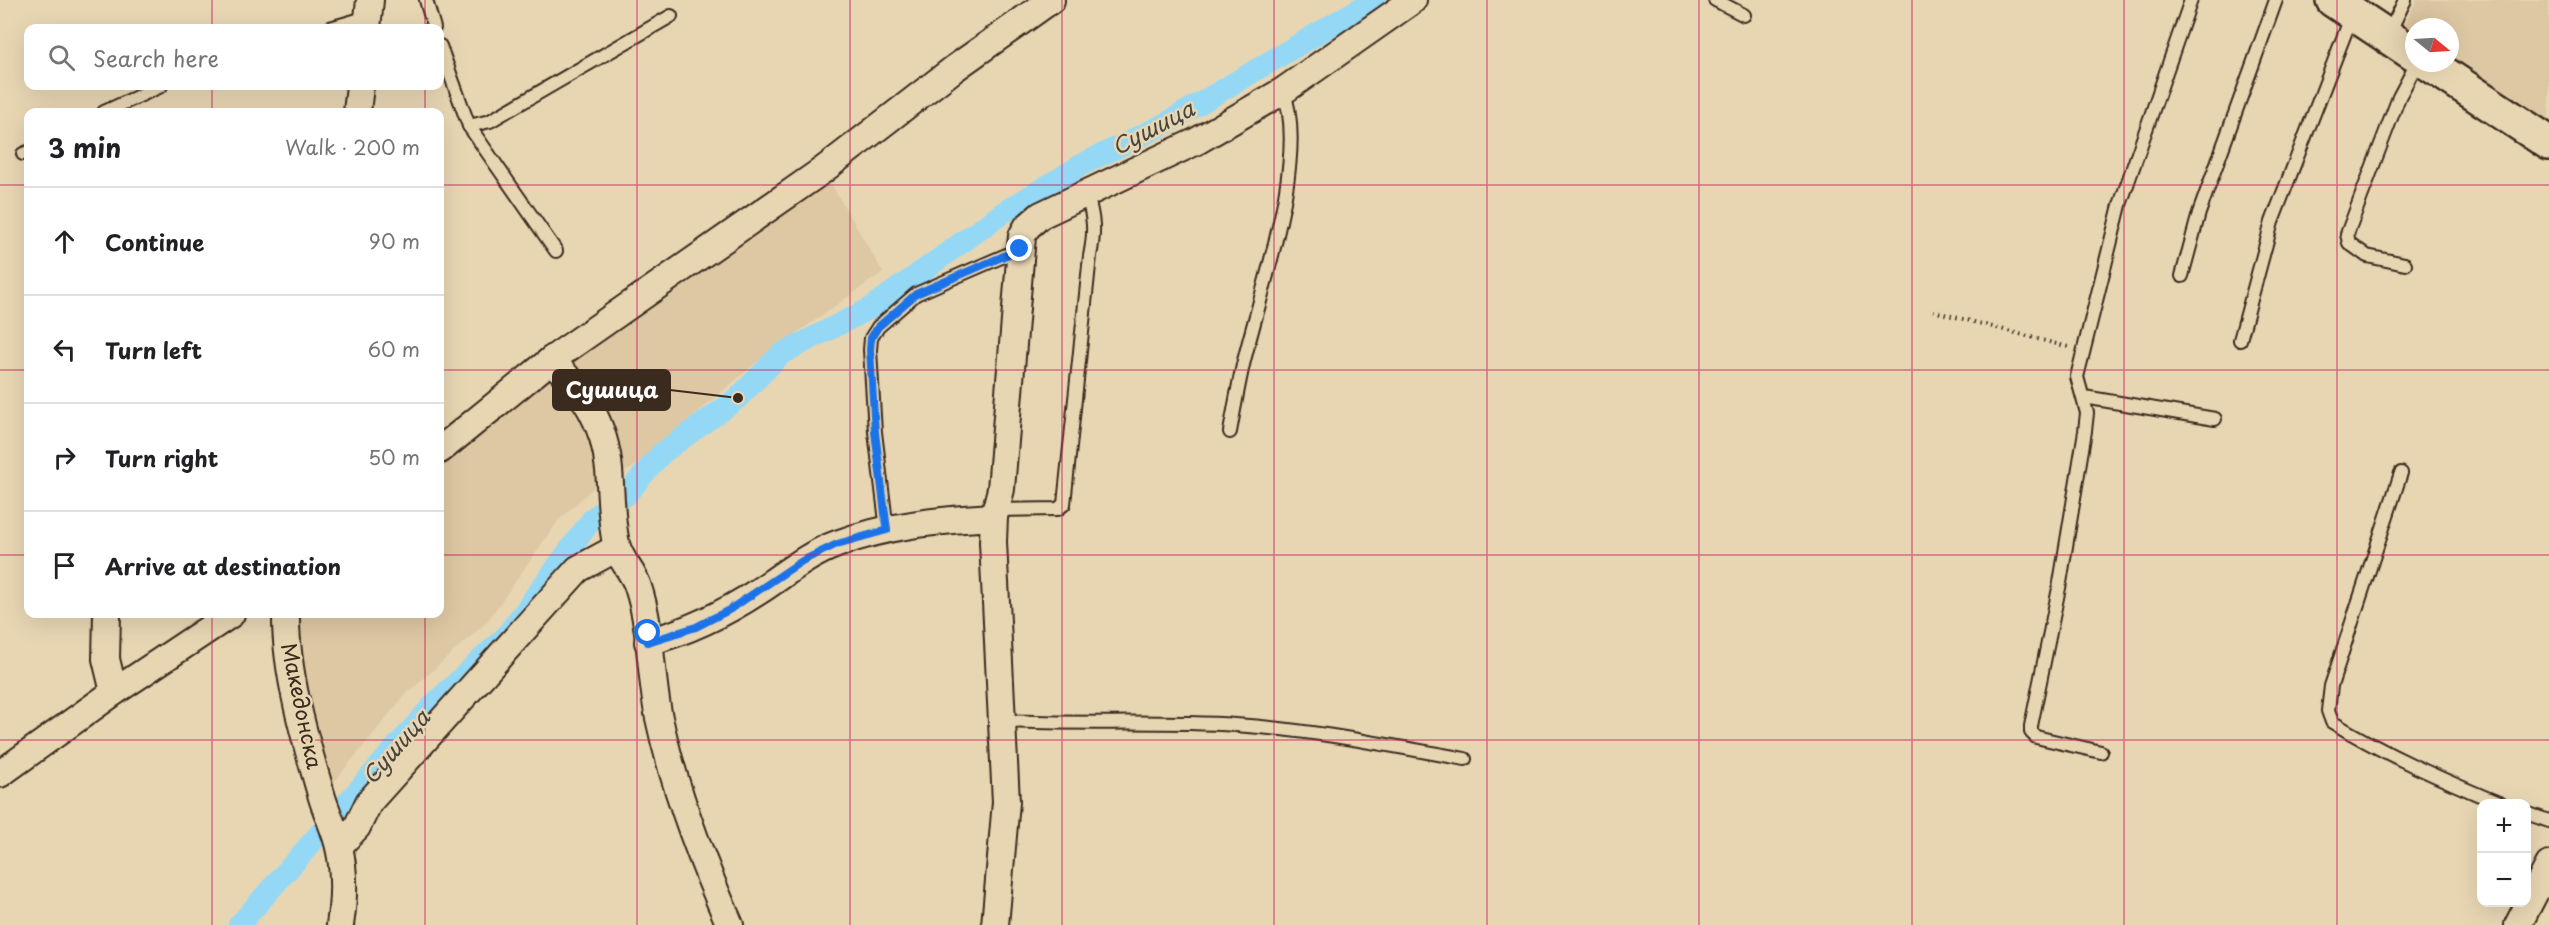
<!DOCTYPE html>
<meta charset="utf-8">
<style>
:root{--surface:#fff;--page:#f2f2f2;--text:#202124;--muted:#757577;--line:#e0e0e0}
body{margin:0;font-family:"Playpen Sans",sans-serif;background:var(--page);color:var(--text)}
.controls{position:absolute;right:18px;bottom:18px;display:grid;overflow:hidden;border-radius:12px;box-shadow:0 6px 24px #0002}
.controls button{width:54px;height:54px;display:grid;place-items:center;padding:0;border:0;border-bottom:2px solid var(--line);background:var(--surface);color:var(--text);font:30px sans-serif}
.compass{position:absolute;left:2405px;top:18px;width:54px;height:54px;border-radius:50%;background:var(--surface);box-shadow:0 6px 24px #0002;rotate:108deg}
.stop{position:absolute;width:18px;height:18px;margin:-14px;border:4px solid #1a73e8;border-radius:50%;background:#fff}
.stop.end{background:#1a73e8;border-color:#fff;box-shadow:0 2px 6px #0008}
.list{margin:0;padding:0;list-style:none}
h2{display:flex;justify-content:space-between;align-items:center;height:78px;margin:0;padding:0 24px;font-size:26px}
h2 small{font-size:20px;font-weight:400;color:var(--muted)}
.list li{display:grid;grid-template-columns:39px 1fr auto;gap:18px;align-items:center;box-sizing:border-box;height:108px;padding:0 24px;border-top:2px solid var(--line)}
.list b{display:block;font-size:22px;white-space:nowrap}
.list em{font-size:20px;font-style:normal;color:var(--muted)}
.icon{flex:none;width:33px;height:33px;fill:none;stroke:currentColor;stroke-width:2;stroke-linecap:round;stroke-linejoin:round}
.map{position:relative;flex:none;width:2549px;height:925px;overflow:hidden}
.search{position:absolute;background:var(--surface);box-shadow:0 6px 24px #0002;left:24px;top:24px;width:420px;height:66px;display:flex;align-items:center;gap:15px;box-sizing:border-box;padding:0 21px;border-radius:12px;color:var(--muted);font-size:22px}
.panel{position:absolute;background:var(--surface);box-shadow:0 6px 24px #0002;left:24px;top:108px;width:420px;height:510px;border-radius:12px}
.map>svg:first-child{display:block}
.built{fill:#ddc8a3}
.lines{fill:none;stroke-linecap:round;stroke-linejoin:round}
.canal{stroke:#94d8f6;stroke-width:22}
.lane-casing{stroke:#3b2a1e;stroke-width:16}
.street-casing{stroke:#3b2a1e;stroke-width:30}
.primary-casing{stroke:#3b2a1e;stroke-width:38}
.path{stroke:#3b2a1e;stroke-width:4;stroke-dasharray:1.5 4.5;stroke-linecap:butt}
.lane{stroke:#e8d6b3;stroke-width:12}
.street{stroke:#e8d6b3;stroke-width:26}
.primary{stroke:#e8d6b3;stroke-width:33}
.route{stroke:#1a73e8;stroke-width:8}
.grid{fill:none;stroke:#c2185b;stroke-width:1.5;stroke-opacity:0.55}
.labels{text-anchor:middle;stroke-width:5;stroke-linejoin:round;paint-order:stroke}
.street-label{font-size:21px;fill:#3b2a1e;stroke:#e8d6b3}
.water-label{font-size:22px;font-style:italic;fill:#48443e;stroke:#e8d6b3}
.leader{fill:none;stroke:#3b2a1e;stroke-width:2}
.callout-dot{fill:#3b2a1e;stroke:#e8d6b3;stroke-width:2}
.callout{fill:#3b2a1e;stroke:#3b2a1e;stroke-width:2}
.callout-label{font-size:22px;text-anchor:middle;font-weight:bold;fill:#fff}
</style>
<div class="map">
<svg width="2549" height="925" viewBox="0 0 2549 925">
<rect width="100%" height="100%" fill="#e8d6b3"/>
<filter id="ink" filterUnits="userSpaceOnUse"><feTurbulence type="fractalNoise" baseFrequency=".0167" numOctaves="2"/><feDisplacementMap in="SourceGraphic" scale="12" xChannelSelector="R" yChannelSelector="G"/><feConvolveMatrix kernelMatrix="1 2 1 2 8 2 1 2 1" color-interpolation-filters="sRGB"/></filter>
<g filter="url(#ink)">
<!-- built -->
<g class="built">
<polygon points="2417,0 2549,0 2549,125 2450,59 2450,27 2414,27 2414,35 2403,28"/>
<polygon points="823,170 883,272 763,357 632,468 592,489 559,520 486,623 405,695 322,797 286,614 440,614 440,450"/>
</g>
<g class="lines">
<!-- canal -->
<polyline class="canal" points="239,925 435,703 506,636 593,518 626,495 662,453 738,398 781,354 871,308 1004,212 1085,163 1165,124 1374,0"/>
<!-- lane casing -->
<g class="lane-casing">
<g id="lane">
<polyline points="426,0 434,28"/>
<polyline points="1715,0 1744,15"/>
<polyline points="330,28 368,17"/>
<polyline points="2388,35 2405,0"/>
<polyline points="440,46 469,126 556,251"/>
<polyline points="104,112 161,86"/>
<polyline points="469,126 490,121 671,16"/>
<polyline points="23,154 28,152"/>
<polyline points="2405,264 2367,256 2349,243 2347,234 2399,97 2417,63"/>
<polyline points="2182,276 2199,213 2276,0"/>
<polyline points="2240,340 2272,222 2352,15"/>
<polyline points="2084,397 2215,419"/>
<path d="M1230,432C1234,410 1238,387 1243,365C1259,296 1310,155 1283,91"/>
<path d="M2401,473L2331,686L2328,711L2332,722C2386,755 2443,780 2501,804"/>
<path d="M996,510L1058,509L1064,504L1090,256C1095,231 1094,219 1087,195"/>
<polyline points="887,530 875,432 870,350 871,338 878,327 916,294 1020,249"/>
<path d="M1003,721C1080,725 1158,720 1235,725C1313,730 1388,745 1465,759"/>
<polyline points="2101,752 2036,737 2031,732 2031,726 2060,583 2085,431 2087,413 2077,377 2120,205 2191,0"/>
<polyline points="2526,813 2549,821"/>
</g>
</g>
<!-- street casing -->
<g class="street-casing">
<g id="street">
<polyline points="367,28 370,0"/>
<polyline points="357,112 360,86"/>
<path d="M551,360C584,393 605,422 609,470C611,491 611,527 617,547C621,561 634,573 638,587C652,629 650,675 659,718C674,788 701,859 730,925"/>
<polyline points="440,450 551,360 823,170 955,68 1051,0"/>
<polyline points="107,614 106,659 114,692"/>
<path d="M286,614C285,671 305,739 321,794C326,812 335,829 339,847C345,873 344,899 340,925"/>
<path d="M648,642C689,631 724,614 759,591C785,574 809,554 837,544C887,525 941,520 994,517"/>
<polyline points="0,774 114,692 231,614"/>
<polyline points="339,846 357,827 369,802 578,569 617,548"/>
<polyline points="995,925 1006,802 993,542 994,517 1001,489 1022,236 1027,227 1041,215 1197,141 1283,91 1413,0"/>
<polyline points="2518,925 2549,865"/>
</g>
</g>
<!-- primary casing -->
<g class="primary-casing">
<g id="primary">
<polyline points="2333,0 2414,54"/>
<polyline points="2428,63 2549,143"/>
</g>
</g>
<!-- path -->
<polyline class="path" points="1933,311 2068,347"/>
<!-- lane -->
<use href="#lane" class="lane"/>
<!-- street -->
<use href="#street" class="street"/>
<!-- primary -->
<use href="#primary" class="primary"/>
</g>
</g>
<g class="lines" filter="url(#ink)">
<!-- route -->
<polyline class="route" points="648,633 648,642 696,627 729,610 802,561 837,544 887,530 875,432 870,350 871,338 878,327 916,294 1020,249"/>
</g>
<!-- grid -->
<path class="grid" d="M212,0V28M425,0V28M637,0V925M850,0V925M1062,0V925M1274,0V925M1487,0V925M1699,0V925M1912,0V925M2124,0V925M2337,0V925M212,86V112M425,86V112M0,185H28M440,185H2549M0,370H28M440,370H2549M0,555H28M440,555H2549M212,614V925M425,614V925M0,740H2549"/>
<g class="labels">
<!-- street labels -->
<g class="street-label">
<text transform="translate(301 706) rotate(78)" y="7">Македонска</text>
</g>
<!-- water labels -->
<g class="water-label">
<text transform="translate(1153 128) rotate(-28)" y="8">Сушица</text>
<text transform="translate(396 747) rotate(-49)" y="8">Сушица</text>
</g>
</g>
<!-- callouts -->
<path class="leader" d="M738 398L670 390"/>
<circle class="callout-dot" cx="738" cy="398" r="6"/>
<rect class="callout" x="553" y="370" width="117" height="40" rx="6"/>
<g class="callout-label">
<text x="612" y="398">Сушица</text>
</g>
</svg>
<div class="controls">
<button>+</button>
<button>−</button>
</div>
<svg class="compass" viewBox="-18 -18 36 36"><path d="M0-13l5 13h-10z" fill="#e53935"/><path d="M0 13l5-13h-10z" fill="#757577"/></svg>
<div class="stop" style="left:648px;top:633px"></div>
<div class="stop end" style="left:1020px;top:249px"></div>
<div class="search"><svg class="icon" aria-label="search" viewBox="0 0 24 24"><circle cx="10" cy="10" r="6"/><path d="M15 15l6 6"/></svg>Search here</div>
<section class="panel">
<h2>3 min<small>Walk · 200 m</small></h2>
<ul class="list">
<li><svg class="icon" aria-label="ahead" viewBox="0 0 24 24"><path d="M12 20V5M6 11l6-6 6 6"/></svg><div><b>Continue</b></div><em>90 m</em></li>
<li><svg class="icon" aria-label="left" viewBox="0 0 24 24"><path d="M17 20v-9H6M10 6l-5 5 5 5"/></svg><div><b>Turn left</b></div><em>60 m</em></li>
<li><svg class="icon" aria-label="right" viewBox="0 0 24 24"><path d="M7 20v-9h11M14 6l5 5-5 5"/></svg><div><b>Turn right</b></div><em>50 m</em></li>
<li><svg class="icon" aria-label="arrive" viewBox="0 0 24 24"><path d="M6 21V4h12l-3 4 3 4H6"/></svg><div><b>Arrive at destination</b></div></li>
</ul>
</section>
</div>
